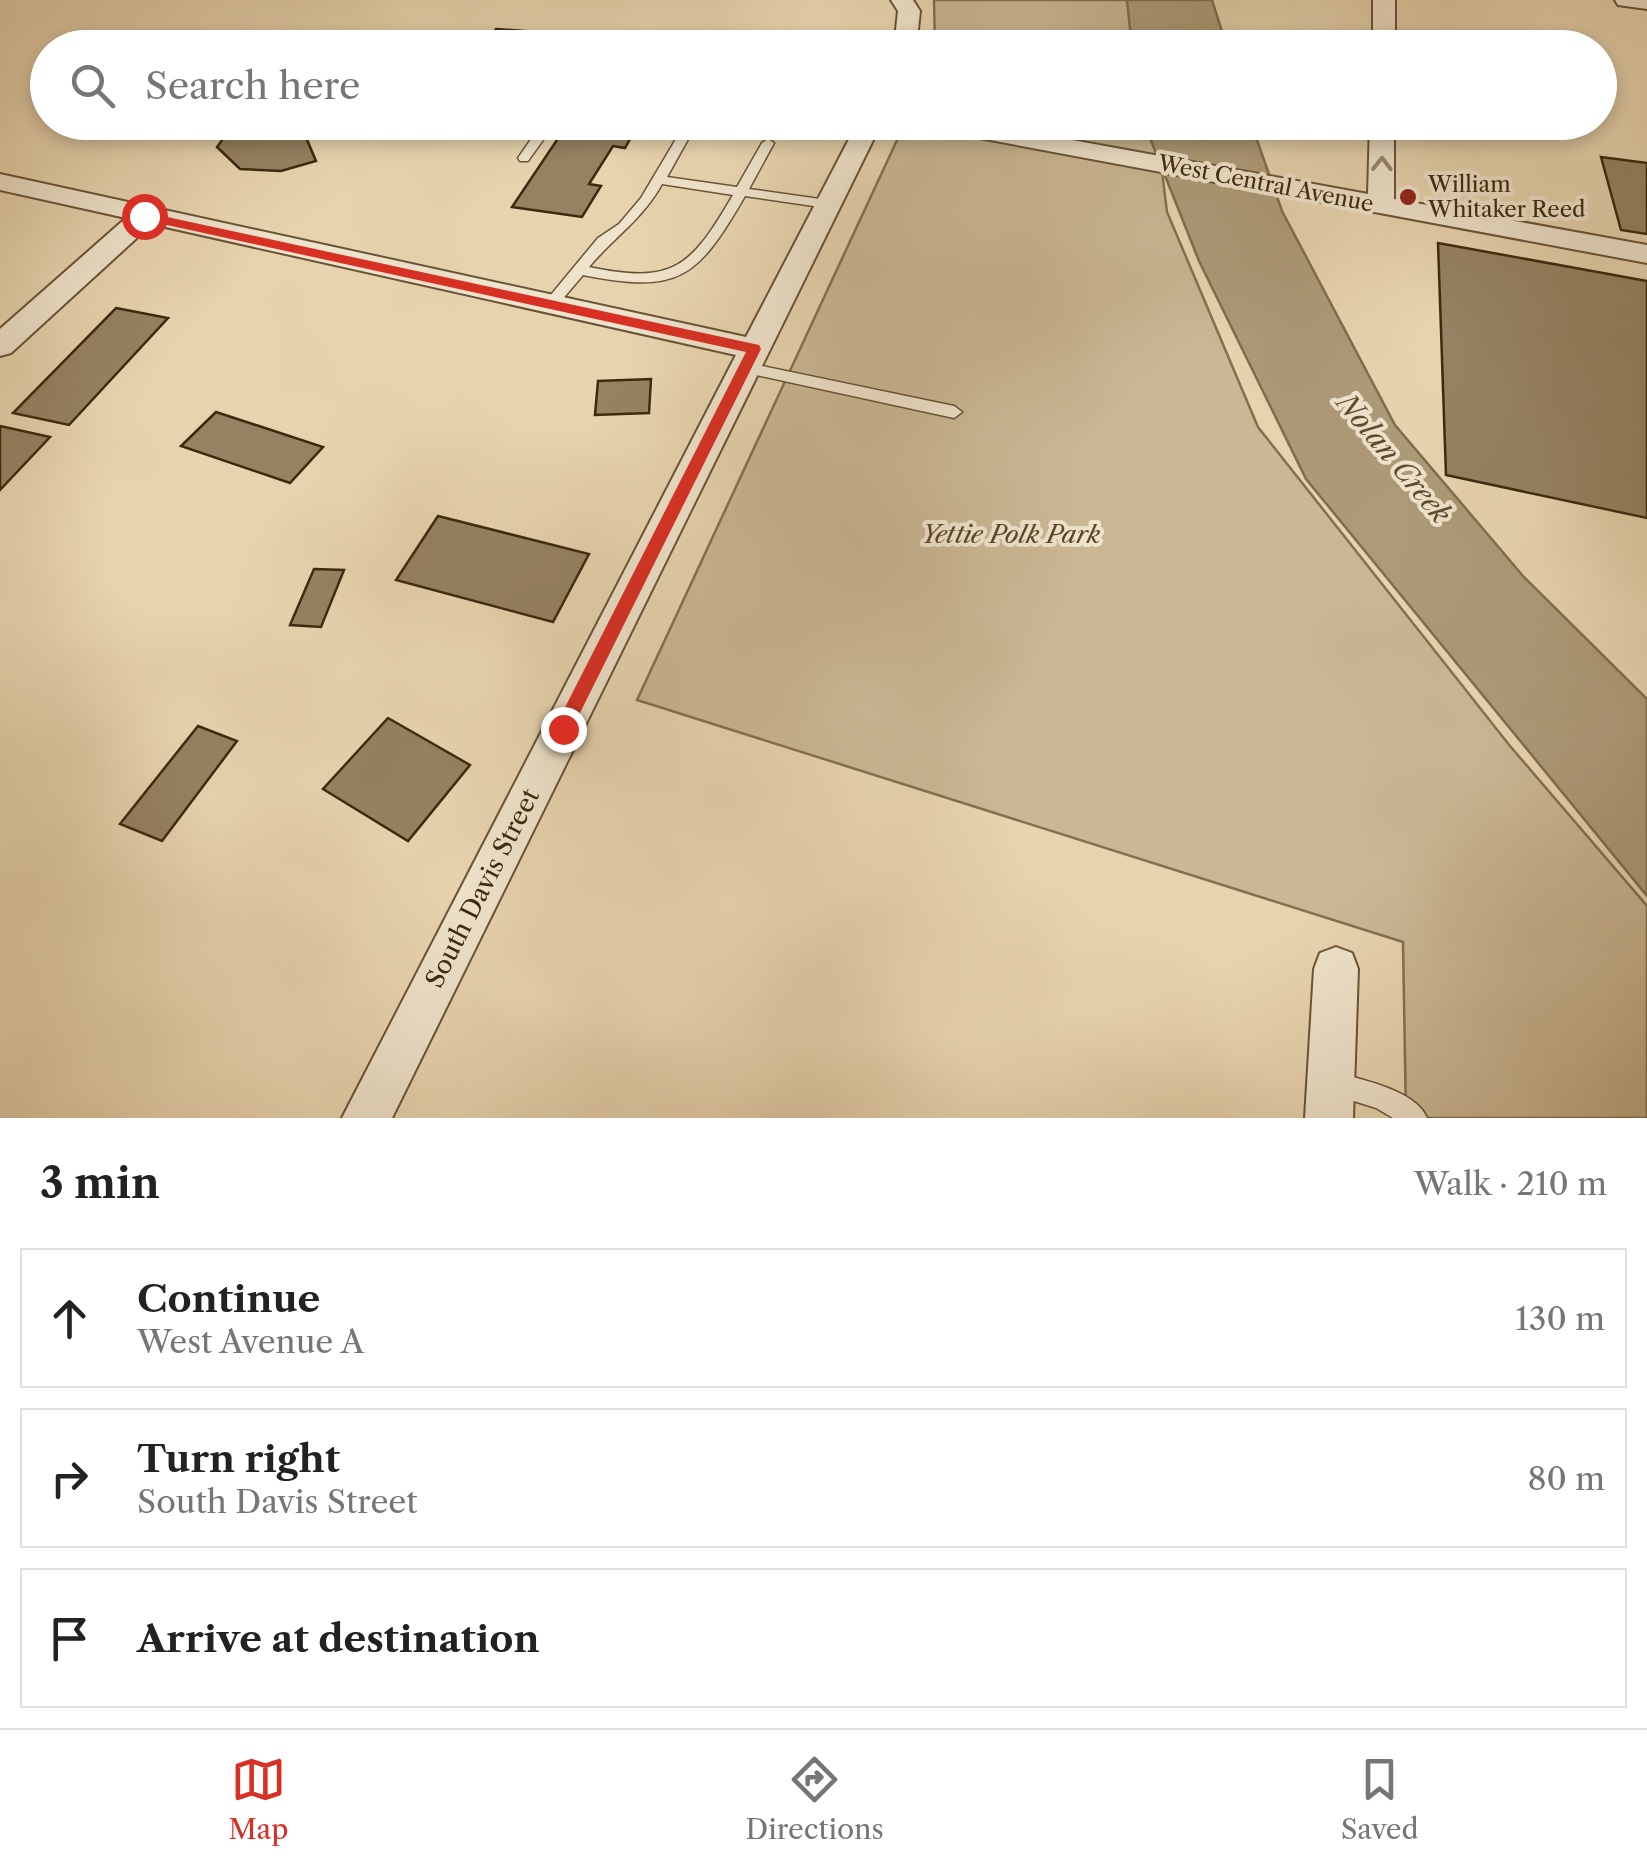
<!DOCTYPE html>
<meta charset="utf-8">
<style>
:root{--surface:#fff;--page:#f2f2f2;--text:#222;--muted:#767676;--line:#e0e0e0;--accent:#d93025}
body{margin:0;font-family:"Libre Caslon Text",serif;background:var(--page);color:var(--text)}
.stop{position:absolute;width:30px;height:30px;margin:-22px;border:8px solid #d93025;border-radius:50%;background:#fff}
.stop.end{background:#d93025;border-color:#fff;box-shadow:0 2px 10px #0008}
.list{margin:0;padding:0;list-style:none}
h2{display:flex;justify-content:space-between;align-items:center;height:130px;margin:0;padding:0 40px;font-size:42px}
h2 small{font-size:32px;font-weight:400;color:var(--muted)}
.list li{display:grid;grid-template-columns:65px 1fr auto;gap:30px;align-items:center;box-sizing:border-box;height:140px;margin:0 20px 20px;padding:0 20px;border:2px solid var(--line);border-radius:0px}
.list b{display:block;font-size:38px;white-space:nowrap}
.list p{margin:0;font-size:32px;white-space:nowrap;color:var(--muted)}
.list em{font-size:32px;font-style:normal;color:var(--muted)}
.icon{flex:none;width:55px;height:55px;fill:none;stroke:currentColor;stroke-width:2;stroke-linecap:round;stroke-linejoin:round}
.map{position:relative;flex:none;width:1647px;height:1118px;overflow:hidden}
.search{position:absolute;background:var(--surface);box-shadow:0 5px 15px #0003;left:30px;right:30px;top:30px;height:110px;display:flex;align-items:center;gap:25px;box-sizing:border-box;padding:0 35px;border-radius:55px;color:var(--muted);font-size:38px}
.sheet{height:610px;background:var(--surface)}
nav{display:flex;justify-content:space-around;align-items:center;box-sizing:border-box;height:140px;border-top:2px solid var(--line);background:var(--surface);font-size:28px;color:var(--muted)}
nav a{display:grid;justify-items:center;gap:5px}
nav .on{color:var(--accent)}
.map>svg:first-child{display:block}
.green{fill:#cab794;stroke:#847051;stroke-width:2.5}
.water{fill:#ad9a78;stroke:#806d4e;stroke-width:2.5}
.building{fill:#958262;stroke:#3d290e;stroke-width:2.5}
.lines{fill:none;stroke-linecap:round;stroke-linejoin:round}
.service-casing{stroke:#685436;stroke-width:3}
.minor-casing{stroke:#685436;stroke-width:4}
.service{fill:#efe3cb;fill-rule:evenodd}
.minor{fill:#efe3cb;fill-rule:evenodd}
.oneway{stroke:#96866c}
.route{fill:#d93025}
.poi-dot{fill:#8f2418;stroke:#efe3cb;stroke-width:4}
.labels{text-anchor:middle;stroke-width:8;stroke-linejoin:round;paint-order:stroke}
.far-street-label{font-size:22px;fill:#3d290e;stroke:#efe3cb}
.far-poi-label{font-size:22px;fill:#3d290e;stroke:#efe3cb;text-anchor:start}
.park-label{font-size:25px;font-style:italic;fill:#594529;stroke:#efe3cb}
.street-label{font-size:25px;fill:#3d290e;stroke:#efe3cb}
.water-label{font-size:28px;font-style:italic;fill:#5f4b2e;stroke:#efe3cb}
</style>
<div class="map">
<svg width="1647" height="1118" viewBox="0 0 1647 1118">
<rect width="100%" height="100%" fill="#e7d4af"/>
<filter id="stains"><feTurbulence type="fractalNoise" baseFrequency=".002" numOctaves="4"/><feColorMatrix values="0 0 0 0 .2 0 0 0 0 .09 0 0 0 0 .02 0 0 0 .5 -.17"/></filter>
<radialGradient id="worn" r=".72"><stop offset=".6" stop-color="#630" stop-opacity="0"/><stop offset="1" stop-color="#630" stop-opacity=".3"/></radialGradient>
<!-- green -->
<g class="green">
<polygon points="934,0 1148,0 1151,47 935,47"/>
<polygon points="905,123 1156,123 1167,212 1258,427 1510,746 1647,906 1647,1118 1406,1118 1403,942 637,700"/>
</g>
<!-- water -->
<g class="water">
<polygon points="1127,0 1212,0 1227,47 1132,47"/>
<polygon points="1144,123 1251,123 1282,211 1395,425 1523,576 1647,699 1647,896 1306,479 1199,261"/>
</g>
<!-- building -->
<g class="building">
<polygon points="496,29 525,31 520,39 509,38 504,48 497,48 502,38 491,37"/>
<polygon points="213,122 313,122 305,135 316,161 281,171 240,169 217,147 231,128 210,127"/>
<polygon points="569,122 635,130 625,148 613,146 589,184 601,186 582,217 512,207"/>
<polygon points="1601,157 1647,163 1647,234 1621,230"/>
<polygon points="1438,243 1647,281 1647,518 1446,475"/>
<polygon points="116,308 168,318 69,425 13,413"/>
<polygon points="651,379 649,413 595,415 598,381"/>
<polygon points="216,412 323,447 290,483 181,446"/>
<polygon points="0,426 50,437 0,490"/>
<polygon points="438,516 589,554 553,622 396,580"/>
<polygon points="314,569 344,570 321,627 290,625"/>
<polygon points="388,718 470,765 408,841 323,789"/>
<polygon points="198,726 237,741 162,841 120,824"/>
</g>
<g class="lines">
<!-- service casing -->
<g class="service-casing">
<g id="service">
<polygon points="543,122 556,122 528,161 520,161 518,158"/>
<path d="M650,122H670L692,132L667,177L737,187L762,143L768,139L774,143L749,189L827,200L834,204L827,208L745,196C697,279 679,294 583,275L555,308H545V302L598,238L619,224L641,198L679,134ZM662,184L733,195C691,267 674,285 589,267C614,237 642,220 662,184Z"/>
<polygon points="743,362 954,406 962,412 954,418 738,371 735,367"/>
<path d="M1333,1072C1360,1079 1416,1090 1427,1118H1393L1376,1108L1325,1092L1321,1084L1325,1076Z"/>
</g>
</g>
<!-- minor casing -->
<g class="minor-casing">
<g id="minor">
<polygon points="891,0 913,0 920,11 916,48 894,48 898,11"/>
<rect x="1373" y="0" width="22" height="48"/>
<polygon points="1615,0 1647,0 1647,9 1618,5"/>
<polygon points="858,122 882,122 392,1118 342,1118 736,355 152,224 11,353 0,356 0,329 126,218 0,190 0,174 746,337"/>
<polygon points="919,122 974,122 1368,194 1370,122 1394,122 1394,199 1647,245 1647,263 931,129"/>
<polygon points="1336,947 1352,953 1358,969 1353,1118 1305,1118 1314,969 1320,953"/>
</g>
</g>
<!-- service -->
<use href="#service" class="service"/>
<!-- minor -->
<use href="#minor" class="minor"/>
</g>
<!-- one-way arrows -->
<defs><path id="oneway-chevron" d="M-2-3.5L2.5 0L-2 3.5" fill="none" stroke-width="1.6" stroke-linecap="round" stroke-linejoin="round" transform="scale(2.5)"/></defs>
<use class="oneway" href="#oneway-chevron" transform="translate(1382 164) rotate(-89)"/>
<!-- route -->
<polygon class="route" points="144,212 759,345 761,349 569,735 563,737 554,729 746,352 140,219 138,216"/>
<!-- markers -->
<circle class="poi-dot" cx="1408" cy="197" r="10"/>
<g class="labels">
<!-- far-street labels -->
<g class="far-street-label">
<text transform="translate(1266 183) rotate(11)" y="8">West Central Avenue</text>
</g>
<!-- far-poi labels -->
<g class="far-poi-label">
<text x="1428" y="192">William<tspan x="1428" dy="25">Whitaker Reed</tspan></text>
</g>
<!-- park labels -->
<g class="park-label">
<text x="1011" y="543">Yettie Polk Park</text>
</g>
<!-- street labels -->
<g class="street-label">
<text transform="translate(482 888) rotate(-63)" y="9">South Davis Street</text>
</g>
<!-- water labels -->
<g class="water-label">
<text transform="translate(1394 458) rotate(50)" y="10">Nolan Creek</text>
</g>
</g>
<rect width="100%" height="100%" filter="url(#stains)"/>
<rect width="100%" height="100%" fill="url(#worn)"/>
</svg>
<div class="stop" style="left:144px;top:216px"></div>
<div class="stop end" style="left:563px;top:729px"></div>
<div class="search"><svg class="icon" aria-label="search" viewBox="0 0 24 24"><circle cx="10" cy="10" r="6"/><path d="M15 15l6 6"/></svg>Search here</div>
</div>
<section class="sheet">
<h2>3 min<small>Walk · 210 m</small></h2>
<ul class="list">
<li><svg class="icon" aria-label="ahead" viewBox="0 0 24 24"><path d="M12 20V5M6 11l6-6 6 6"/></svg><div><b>Continue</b><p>West Avenue A</p></div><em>130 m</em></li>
<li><svg class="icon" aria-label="right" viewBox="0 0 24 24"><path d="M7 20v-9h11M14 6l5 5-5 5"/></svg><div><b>Turn right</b><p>South Davis Street</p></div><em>80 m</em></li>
<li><svg class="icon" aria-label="arrive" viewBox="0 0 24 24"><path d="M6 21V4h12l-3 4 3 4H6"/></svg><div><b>Arrive at destination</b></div></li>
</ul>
</section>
<nav>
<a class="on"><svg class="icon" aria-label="map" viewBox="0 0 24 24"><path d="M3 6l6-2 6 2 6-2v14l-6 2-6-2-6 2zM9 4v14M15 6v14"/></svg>Map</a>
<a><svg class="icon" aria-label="directions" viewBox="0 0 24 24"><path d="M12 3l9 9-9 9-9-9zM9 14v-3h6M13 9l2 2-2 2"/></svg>Directions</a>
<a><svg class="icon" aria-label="saved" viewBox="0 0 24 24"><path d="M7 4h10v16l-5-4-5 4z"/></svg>Saved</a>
</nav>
